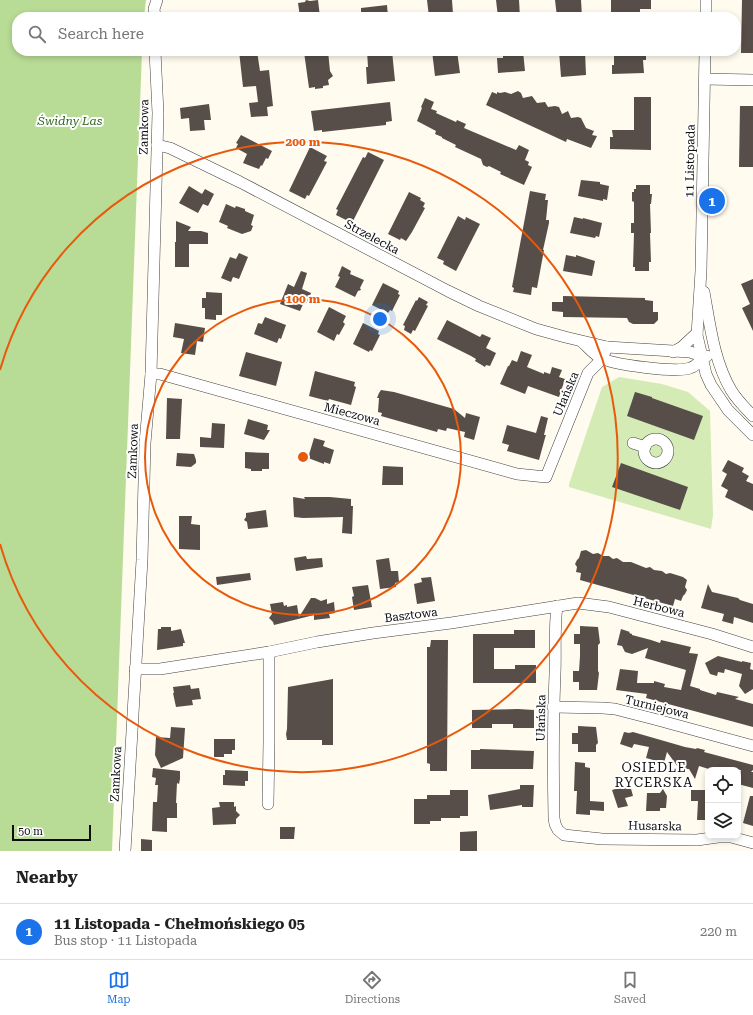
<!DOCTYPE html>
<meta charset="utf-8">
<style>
:root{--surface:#fff;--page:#f2f2f2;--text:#222;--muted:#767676;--line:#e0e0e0;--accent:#1a73e8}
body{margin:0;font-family:"Roboto Serif",serif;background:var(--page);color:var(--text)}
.controls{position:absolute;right:12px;bottom:12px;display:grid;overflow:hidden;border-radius:8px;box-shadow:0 2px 6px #0003}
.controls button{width:36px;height:36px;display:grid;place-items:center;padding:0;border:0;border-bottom:1px solid var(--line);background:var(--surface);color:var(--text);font:20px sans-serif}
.scale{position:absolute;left:12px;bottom:10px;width:79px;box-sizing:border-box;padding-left:4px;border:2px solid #0e0e0e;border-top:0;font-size:11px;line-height:14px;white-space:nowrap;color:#0e0e0e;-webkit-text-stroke:3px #fff;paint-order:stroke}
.you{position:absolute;left:380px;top:319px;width:14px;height:14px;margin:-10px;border:3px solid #fff;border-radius:50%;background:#1a73e8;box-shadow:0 0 0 6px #1a73e833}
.badge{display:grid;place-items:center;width:26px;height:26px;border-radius:50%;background:var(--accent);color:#fff;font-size:13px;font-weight:700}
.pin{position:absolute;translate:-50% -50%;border:2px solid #fff;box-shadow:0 1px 4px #0006}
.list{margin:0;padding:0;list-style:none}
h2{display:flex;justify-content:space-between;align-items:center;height:52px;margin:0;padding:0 16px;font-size:17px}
h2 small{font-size:13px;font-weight:400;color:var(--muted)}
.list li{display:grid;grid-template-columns:26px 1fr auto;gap:12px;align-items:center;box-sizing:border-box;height:56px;padding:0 16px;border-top:1px solid var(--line)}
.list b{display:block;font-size:15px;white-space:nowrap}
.list p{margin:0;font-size:13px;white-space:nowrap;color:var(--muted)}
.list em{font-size:13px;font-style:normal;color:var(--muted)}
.icon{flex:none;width:22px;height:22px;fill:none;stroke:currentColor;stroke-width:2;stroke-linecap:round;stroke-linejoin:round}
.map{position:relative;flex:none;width:753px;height:851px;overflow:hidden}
.search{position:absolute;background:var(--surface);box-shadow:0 2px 6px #0003;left:12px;right:12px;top:12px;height:44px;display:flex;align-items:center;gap:10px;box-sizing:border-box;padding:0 14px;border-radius:16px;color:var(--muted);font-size:15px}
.sheet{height:108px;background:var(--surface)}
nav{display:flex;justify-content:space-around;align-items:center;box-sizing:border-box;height:56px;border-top:1px solid var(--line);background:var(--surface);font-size:11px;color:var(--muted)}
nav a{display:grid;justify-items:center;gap:2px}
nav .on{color:var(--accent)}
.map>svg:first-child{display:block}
.green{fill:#d4ebb6}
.forest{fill:#b8dc95}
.building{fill:#574e49}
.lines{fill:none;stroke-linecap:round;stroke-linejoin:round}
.minor-casing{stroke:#414141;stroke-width:12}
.minor{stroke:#fff;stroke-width:11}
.ring{fill:none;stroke:#e8590c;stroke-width:2}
.labels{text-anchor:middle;stroke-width:4;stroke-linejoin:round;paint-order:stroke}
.park-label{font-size:12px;font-style:italic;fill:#2f671c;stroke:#fff}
.street-label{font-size:12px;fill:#0e0e0e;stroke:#fff}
.neighbourhood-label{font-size:13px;letter-spacing:1px;fill:#0e0e0e;stroke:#fff}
.centre{fill:#e8590c;stroke:#fff;stroke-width:2}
.ring-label{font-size:12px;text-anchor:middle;font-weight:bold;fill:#e8590c;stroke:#fff;stroke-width:4;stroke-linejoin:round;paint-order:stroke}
</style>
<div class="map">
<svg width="753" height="851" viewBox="0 0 753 851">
<rect width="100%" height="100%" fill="#fffbee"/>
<!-- green -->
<polygon class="green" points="619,377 662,384 688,392 710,411 713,515 711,529 569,487 569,484 602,387"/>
<!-- forest -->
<polygon class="forest" points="0,0 146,0 144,17 17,17 17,51 142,51 112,851 0,851"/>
<!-- building -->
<g class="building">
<polygon points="306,0 310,1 318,0 320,17 300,17 298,3 305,2"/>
<polygon points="427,0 452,0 453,14 450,14 450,17 429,17"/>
<polygon points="496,0 519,0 520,17 498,17"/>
<polygon points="555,0 581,0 582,17 557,17"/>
<polygon points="611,0 651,0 651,9 640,9 640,17 611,17"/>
<polygon points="742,0 753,0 753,53 741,53"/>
<polygon points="387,5 388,17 361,17 361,8"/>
<polygon points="239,51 257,51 260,71 269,70 273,106 267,107 268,116 251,117 249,103 258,102 256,86 243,87"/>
<polygon points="312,51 328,51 330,71 333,76 328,80 329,85 323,86 323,88 315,89 315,87 309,88 304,52"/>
<polygon points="367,51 392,51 395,81 367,84 366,67 368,67"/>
<polygon points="432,51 457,51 460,73 435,76"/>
<polygon points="503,51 523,51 525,71 498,73 497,58 503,58"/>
<polygon points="559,51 585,51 586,75 561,77"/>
<polygon points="614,51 646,51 646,60 643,60 644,73 612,74 612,65 614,65"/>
<polygon points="518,91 521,93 523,98 532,96 537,103 545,102 548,107 555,106 559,107 562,114 568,111 571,118 578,117 581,118 586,128 594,131 592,135 597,136 591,148 567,139 566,142 486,105 492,92 497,94 497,92 500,93 505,92 511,94"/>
<polygon points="634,97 651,97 651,150 610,149 610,137 613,137 612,130 634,130"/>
<polygon points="425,98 434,102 431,109 437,111 436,113 456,122 457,120 466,124 464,128 516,150 519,145 529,150 525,160 529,162 528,165 532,167 524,185 500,174 501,172 489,166 487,167 483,165 481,159 455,147 456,145 442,138 442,137 435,134 436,131 417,121 422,108 421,107"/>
<polygon points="390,102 392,121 386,122 386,125 322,132 322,130 314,131 311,111"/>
<polygon points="209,104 211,120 204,120 205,130 190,131 189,118 181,119 180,108"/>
<polygon points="740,106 753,106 753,167 739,167"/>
<polygon points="241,135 272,151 268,159 266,158 262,166 261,165 259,169 243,163 247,154 236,148 238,144 236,143"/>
<polygon points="310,147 327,156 324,161 327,162 309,196 307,195 305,199 289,191"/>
<polygon points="368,152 384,160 352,223 336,215 338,210 336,209 363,157 365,158"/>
<polygon points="581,180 600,182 600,184 609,186 607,200 603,199 603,201 578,196"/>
<polygon points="636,185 650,185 650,194 652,194 651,204 650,204 651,233 650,233 651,262 649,262 649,271 635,271 635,267 633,267 634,233 631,233 631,223 634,223 634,202 632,201 632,192 634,192 634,189 636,189"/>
<polygon points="189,186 202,194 205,189 214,194 208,206 203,204 198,213 179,203"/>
<polygon points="530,191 546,194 545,200 548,200 546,220 549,220 549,223 543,250 544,250 537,288 532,287 531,295 513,292 514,288 512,287"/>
<polygon points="409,192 421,198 420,200 425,203 423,207 425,208 412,232 406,241 401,238 400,240 388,234"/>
<polygon points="226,204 235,208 236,206 245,209 245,211 254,215 251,225 253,226 251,231 242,234 227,228 228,226 219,222"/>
<polygon points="458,216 465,220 466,217 480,224 456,271 443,264 444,261 437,258"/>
<polygon points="574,217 583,219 583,218 602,223 599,237 596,236 595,238 570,233"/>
<polygon points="176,221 191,227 188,231 201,231 208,233 208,244 189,244 189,267 175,267 175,242 176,242"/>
<polygon points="239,253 248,257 239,279 233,277 231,282 221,278 230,257 236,259"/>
<polygon points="566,255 576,257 576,255 595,261 592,276 563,271"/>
<polygon points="342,266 351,271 350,274 364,280 360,288 361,290 358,291 355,297 335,287 340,277 338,276"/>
<polygon points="301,271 307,273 302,289 311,293 307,303 304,302 300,311 280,304 288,284 294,287"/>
<polygon points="753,279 753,331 742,308 750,304 741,284"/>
<polygon points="383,283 399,291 398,294 400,295 392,311 390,310 388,313 372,305"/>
<polygon points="206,292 222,293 222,315 216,315 216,320 205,319 205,308 202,308 202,298 206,298"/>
<polygon points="563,296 645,298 645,300 653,301 653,312 658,312 658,320 654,324 633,324 629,322 627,318 563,317 563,312 552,311 552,302 563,302"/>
<polygon points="419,297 428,302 426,305 428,306 415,331 413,330 411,334 404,330 405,326 403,325 416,300 417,301"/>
<polygon points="329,307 346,316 343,322 345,324 339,335 337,334 334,341 317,332"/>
<polygon points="265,317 286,325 281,339 279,338 277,343 254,334 258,323 262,324"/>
<polygon points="447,320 480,337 482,334 491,338 486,348 496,353 490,366 486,365 485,367 475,361 476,359 471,356 437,339"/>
<polygon points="175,323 205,328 203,342 197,341 195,355 181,353 184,339 173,337"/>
<polygon points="363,323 379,331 378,334 380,335 372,351 370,350 369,352 353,344"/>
<polygon points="521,351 532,355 527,367 544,374 544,372 550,374 552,367 562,370 559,377 565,379 559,397 528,386 525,394 500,384 508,366 509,366 512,360 517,362"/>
<polygon points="246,352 282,362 276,386 239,376"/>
<polygon points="315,371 355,382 354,386 356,387 351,405 329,399 328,401 309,396"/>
<polygon points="381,390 394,392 454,409 465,418 466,413 480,417 474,440 464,437 465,432 447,428 446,431 438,429 437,432 381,416 382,413 378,412 379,398 377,398 379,393"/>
<polygon points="635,392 652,397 652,398 703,416 694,440 627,416"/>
<polygon points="167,398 182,399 180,439 166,439"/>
<polygon points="541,416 548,418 544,435 546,435 545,438 539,460 507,451 509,445 502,443 507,425 536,433"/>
<polygon points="248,419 268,425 267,430 270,430 264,440 244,434"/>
<polygon points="212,423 225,424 224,448 200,447 200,437 211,438"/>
<polygon points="314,438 325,441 323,446 334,450 330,464 324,462 324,464 308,458"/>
<polygon points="245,452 269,453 269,469 262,469 262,471 251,471 251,469 245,468"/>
<polygon points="177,453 194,454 196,460 196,463 191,467 176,466"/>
<polygon points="728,460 744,468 742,472 749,476 746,481 753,484 753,511 725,497 728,490 721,486 727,474 722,471"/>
<polygon points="621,463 688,487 680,510 612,487"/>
<polygon points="383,466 403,467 403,485 382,485"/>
<polygon points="293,497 305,499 304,497 330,497 351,499 351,506 353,506 352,534 342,533 343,517 303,518 294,517"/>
<polygon points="266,510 268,527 248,529 247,522 244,520 246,517 246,513"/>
<polygon points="179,516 192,516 191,524 200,525 200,550 179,549"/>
<polygon points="586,550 593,554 598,553 603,556 609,556 613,559 617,558 623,562 631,562 646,568 650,567 654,570 662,571 666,574 670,573 683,577 687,580 685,587 687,590 685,594 683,596 681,601 675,599 673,606 580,580 581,573 576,572 577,567 575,564 577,560 579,558 581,551"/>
<polygon points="306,556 307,559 322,558 323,567 296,571 294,558"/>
<polygon points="389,558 391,571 398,571 399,582 395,583 396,587 380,589 376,560"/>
<polygon points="250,573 251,580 217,585 216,577"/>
<polygon points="431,577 435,601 417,604 414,584 422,582 421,578"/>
<polygon points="708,584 712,592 738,598 740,600 753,604 753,623 734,617 733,624 722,621 724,614 701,608"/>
<polygon points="368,585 372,607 354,610 352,597 354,596 352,587"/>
<polygon points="311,598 315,598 321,601 327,599 327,604 334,602 335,613 329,614 330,618 314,620 314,615 274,625 273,622 269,618 272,614 270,604 283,602 284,606 287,605 287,607 297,605 299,617"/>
<polygon points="580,626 598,627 600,643 598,645 598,671 599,673 597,690 579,690 579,682 573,682 573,671 579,671 580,656 580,644 574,644 574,634 580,634"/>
<polygon points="161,627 171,627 171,631 181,629 185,643 183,643 183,646 157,650 158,629 161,629"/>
<polygon points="621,629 630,632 629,633 632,634 632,635 651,640 660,643 661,640 691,647 689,653 698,654 690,686 700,689 700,690 716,695 717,692 739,697 735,699 753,704 753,727 646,698 647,694 616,690 620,669 638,671 637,683 654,683 654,681 665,684 664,687 681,690 686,670 645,658 648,648 632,654 625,652 622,646 617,645"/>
<polygon points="514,630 535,630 535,648 494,648 494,669 515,669 515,665 536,665 536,683 473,683 473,634 514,634"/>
<polygon points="431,640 448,640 447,771 430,771 430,764 427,763 427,647 430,647"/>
<polygon points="718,656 742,662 742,661 751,663 750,669 753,670 753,689 745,694 739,686 742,674 725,669 724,673 718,672 717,676 710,674 705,663"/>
<polygon points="333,679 333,745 322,745 322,740 287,740 286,734 287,729 288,687"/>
<polygon points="190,685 191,689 199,688 201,699 192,700 193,705 176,707 173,693 174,693 173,687"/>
<polygon points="518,709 534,710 534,728 513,728 513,724 492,724 492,728 472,728 472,710"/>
<polygon points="578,726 596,727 598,743 596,745 596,752 578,752 578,744 572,744 572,733 578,733"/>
<polygon points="171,727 185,728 183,758 161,768 155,755 156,737 170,738"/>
<polygon points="624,732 629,733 633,732 685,747 696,749 697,748 705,750 704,752 753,765 753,770 751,772 753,772 753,788 738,784 741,770 712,770 699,766 695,779 689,769 682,769 678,767 667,752 664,763 646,758 649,747 634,744 632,748 620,744"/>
<polygon points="214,739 235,739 235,750 232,750 232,754 224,754 224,757 214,757"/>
<polygon points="480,749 534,751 533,769 471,769 471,750 480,750"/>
<polygon points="575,762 585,763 585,767 590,768 590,801 604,802 604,811 590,810 590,815 576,814 577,791 574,791"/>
<polygon points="153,768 180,771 180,779 179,784 177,783 176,803 177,803 177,818 167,818 167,832 152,831 153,802 157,802 158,785 155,785 156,778 152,777"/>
<polygon points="225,770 248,771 248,781 245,781 245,786 223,785 223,775 225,775"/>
<polygon points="520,785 534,785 533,807 522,807 522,805 490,810 488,795 520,789"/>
<polygon points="630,785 633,796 625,798 628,806 618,808 612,790"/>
<polygon points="663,789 667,796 666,808 660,808 660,811 646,811 647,793 660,793"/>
<polygon points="450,790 468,790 468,816 460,816 460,818 441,818 441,821 430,821 430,824 414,824 414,799 427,799 427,795 450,795"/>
<polygon points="691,790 708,790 708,820 697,820 698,801 691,801"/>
<polygon points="750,796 753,796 753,826 743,823"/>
<polygon points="219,802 234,802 234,807 236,806 236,811 240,815 236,819 236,824 213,825 212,808 220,807"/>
<polygon points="280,827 295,827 294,839 280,839"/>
<polygon points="477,831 477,851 460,851 460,832"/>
<polygon points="141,839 152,840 152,851 141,851"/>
</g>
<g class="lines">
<!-- minor casing -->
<g class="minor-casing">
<g id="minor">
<polyline points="155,17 154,9 157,0"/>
<polyline points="706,17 706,0"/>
<polyline points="705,51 701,271 697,335 706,374 711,385 728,410 753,435"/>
<polyline points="705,79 753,80"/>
<polyline points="157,145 170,148 240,182 448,291 479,306 536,329 565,337 607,347 690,352 699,355 702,357"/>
<path d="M704,292C710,325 714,361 731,390C737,400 745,408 753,416"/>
<path d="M582,342C588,347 594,355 601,358C614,365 677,373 690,368C698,366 700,358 707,356"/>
<polyline points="673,352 682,347 697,333"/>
<polyline points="151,374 160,374 517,474 546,477 588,373 602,359 607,347"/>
<circle cx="656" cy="451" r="12"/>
<polyline points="633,443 645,447"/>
<path d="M557,606C554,629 556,651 555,674C553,722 553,769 554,818L555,824L558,830L564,835L602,839L697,840L718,837H731L753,843"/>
<polyline points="135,669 160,669 269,652 317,642 373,633 451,623 578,603 609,607 712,634 753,647"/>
<polyline points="553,707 603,708 615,709 654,719 753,746"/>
<polyline points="268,804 269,742 269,652"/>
<polyline points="125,851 142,560 145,443 151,374 158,113 155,51"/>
</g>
</g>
<!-- minor -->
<use href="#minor" class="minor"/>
</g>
<!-- distance rings -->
<g class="ring">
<circle cx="303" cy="457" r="158"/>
<path d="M0 370A315 315 0 1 1 0 544"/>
</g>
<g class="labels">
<!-- park labels -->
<g class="park-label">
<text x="70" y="125">Świdny Las</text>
</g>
<!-- street labels -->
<g class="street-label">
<text transform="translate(144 127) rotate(-89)" y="4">Zamkowa</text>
<text transform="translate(690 161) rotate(-89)" y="4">11 Listopada</text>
<text transform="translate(372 237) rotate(28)" y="4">Strzelecka</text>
<text transform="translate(566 394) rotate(-67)" y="4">Ułańska</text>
<text transform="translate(352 414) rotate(15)" y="4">Mieczowa</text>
<text transform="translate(133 451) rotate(-88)" y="4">Zamkowa</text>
<text transform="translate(659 607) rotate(14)" y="4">Herbowa</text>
<text transform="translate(411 615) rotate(-7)" y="4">Basztowa</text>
<text transform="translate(657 707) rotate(14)" y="4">Turniejowa</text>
<text transform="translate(541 718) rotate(-89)" y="4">Ułańska</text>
<text transform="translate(116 774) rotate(-87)" y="4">Zamkowa</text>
<text transform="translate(655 826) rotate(1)" y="4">Husarska</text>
</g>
<!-- neighbourhood labels -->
<g class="neighbourhood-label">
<text x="654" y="772">OSIEDLE<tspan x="654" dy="15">RYCERSKA</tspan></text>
</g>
</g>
<circle cx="303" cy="457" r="6" class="centre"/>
<g class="ring-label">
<text x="303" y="146">200 m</text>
<text x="303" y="303">100 m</text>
</g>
</svg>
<div class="controls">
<button><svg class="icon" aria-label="locate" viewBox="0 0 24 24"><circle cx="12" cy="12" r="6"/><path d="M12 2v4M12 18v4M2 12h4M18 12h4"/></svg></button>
<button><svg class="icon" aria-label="layers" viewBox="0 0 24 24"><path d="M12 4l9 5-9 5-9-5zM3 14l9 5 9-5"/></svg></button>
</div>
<div class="scale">50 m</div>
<div class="you"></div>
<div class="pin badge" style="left:712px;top:201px">1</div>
<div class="search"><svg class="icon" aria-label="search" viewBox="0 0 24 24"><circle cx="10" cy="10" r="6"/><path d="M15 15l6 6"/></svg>Search here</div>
</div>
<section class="sheet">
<h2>Nearby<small></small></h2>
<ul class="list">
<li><span class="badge">1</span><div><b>11 Listopada - Chełmońskiego 05</b><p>Bus stop · 11 Listopada</p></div><em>220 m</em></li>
</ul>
</section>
<nav>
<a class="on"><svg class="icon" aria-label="map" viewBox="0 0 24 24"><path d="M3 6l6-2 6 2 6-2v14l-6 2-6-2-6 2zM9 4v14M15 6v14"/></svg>Map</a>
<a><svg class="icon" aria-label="directions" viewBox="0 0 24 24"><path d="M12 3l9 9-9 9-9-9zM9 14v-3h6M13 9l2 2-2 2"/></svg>Directions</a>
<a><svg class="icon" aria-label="saved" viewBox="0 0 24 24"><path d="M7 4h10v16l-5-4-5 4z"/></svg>Saved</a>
</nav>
